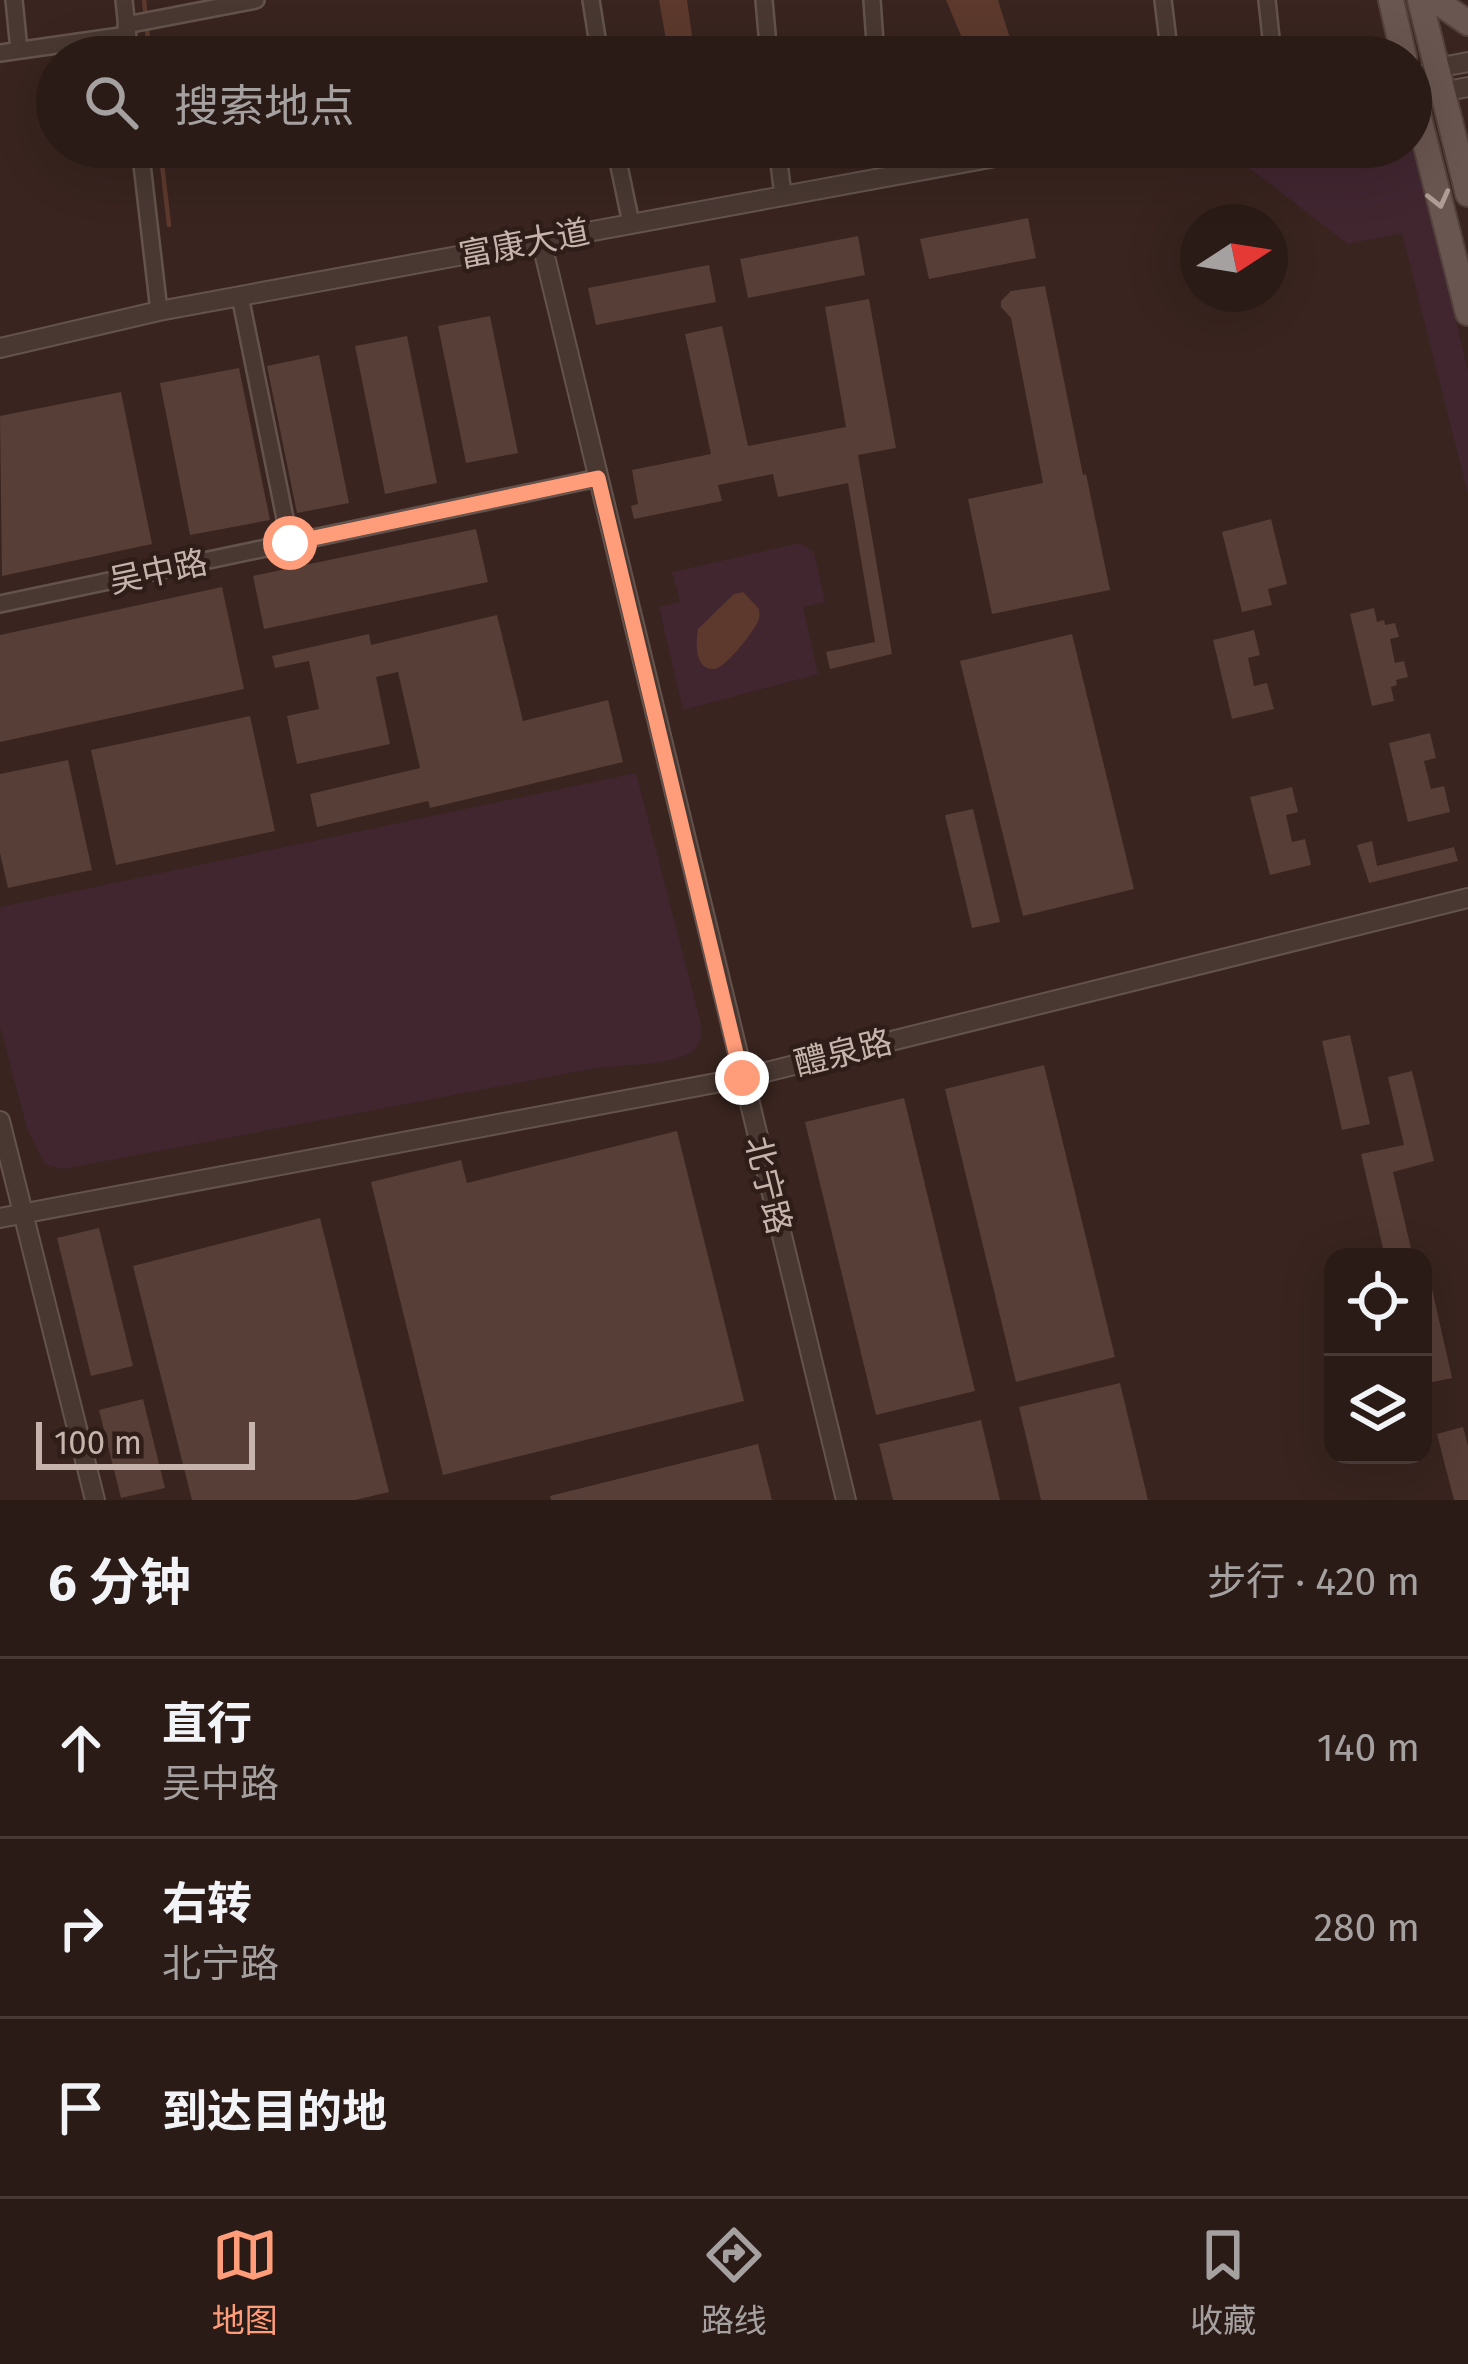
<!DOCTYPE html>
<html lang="zh">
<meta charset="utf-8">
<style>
:root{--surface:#2b1b17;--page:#372824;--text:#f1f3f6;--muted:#a6a1a1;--line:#473936;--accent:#ff9c79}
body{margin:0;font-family:"Fira Sans","Noto Sans SC",sans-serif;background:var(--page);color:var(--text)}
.controls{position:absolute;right:36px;bottom:36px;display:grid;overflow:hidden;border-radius:24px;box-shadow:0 12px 48px #0002}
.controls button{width:108px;height:108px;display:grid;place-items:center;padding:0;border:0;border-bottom:3px solid var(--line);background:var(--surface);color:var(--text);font:60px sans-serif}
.compass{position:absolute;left:1180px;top:204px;width:108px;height:108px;border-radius:50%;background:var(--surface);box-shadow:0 12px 48px #0002;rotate:78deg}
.scale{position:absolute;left:36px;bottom:30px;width:219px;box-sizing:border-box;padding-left:12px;border:6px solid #c6b3ac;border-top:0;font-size:33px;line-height:42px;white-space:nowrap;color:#c6b3ac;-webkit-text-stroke:9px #2e1d18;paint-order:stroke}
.stop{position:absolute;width:36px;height:36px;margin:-27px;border:9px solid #ff9c79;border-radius:50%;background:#fff}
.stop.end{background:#ff9c79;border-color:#fff;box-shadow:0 3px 12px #0008}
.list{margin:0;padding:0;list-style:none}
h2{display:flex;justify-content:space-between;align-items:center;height:156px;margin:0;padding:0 48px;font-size:51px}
h2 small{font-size:39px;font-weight:400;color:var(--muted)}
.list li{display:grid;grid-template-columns:78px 1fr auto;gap:36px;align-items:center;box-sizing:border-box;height:180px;padding:0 48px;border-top:3px solid var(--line)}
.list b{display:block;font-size:45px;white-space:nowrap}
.list p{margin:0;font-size:39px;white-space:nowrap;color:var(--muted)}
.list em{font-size:39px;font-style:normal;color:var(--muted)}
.icon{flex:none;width:66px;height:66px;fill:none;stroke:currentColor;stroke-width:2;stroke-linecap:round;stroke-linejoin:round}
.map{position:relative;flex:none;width:1468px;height:1500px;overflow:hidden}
.search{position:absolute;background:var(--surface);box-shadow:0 12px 48px #0002;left:36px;right:36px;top:36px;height:132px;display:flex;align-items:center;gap:30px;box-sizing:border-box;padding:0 42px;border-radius:66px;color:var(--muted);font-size:45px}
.sheet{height:696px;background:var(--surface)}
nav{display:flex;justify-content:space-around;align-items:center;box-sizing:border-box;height:168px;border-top:3px solid var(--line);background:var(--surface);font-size:33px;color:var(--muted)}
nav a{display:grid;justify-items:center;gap:6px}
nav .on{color:var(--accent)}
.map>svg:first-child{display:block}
.green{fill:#412630}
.water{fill:#5d392d}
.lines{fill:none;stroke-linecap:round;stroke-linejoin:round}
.stream{stroke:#5d392d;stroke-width:4.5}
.building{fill:#573e37}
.minor-casing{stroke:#64534d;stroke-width:20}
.tertiary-casing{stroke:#64534d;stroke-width:22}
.primary-casing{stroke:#53413c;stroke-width:28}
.minor{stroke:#493832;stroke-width:15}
.tertiary{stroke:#493832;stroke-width:18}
.primary{stroke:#6a5650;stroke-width:24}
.oneway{stroke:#af9c95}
.route{stroke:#ff9c79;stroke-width:15}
.labels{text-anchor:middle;stroke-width:9;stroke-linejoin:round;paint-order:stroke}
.street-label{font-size:33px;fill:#c6b3ac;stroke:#2e1d18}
</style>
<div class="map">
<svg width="1468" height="1500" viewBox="0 0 1468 1500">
<rect width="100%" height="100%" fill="#39241f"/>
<!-- green -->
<g class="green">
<polygon points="1411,134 1468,371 1468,494 1402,233 1348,244 1227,151 1232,147 1411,147"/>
<polygon points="800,543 814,552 825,602 803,607 818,674 683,710 659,607 680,602 672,572"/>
<path d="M636,773L700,1020C702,1031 703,1040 695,1049C680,1065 619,1065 596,1068L63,1169L45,1164L27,1128L0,1026V907Z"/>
</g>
<!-- water -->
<g class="water">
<polygon points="659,0 687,0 695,57 669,57"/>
<polygon points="946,0 998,0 1009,35 1017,42 1024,57 970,57"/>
<path d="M743,592L759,609C759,612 760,615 759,619C756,629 725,669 714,669C694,670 696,641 698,629L734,594Z"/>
</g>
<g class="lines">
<!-- stream -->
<g class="stream">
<polyline points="144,0 150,57"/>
<polyline points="160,147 169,225"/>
</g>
</g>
<!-- building -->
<g class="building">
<polygon points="1028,218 1036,258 929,279 920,239"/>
<polygon points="858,236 865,275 748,298 740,259"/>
<polygon points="709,265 716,302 596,325 588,288"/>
<polygon points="1045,286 1083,475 1086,474 1110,590 992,614 968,499 1043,483 1011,318 1001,307 1001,301 1011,291"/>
<polygon points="869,299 896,448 858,455 892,654 830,669 826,652 875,642 848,483 778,497 773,474 718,485 722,501 634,519 631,506 638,504 632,470 711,454 685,334 722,326 748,446 846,427 825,307"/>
<polygon points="490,316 518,453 466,463 438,326"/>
<polygon points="407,336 437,483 385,494 355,346"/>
<polygon points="319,355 349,503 297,513 267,366"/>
<polygon points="239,368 270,520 190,535 160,383"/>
<polygon points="121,392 152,544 2,576 0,416"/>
<polygon points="1271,519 1287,584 1268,589 1272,605 1242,612 1222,532"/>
<polygon points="476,529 488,582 264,629 253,576"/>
<polygon points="222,587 244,689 0,742 0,635"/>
<polygon points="1374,608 1377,622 1384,620 1385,625 1395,623 1399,637 1390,639 1395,663 1404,661 1408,677 1396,680 1397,685 1391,687 1394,701 1372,706 1350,614"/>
<polygon points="497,615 523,721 608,700 623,762 430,808 428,801 317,827 310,794 420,768 398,672 376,677 390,744 297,764 287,716 319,709 309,661 275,668 272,656 369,634 371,645"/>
<polygon points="1254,630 1260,655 1248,658 1254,686 1267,683 1274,709 1232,719 1213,640"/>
<polygon points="1072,634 1134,889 1023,916 960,661"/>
<polygon points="250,716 275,831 116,865 91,750"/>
<polygon points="1430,733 1436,758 1424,761 1431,789 1444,786 1450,812 1408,822 1389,743"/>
<polygon points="68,760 92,870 8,888 0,853 0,774"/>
<polygon points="1292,787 1298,812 1286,815 1292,842 1305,839 1311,865 1270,875 1250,797"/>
<polygon points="973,809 1000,922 972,928 945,815"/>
<polygon points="1372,841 1377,866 1454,847 1458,861 1369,883 1357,845"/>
<polygon points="1350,1035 1370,1124 1342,1130 1322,1041"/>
<polygon points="1044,1065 1115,1357 1016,1382 945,1089"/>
<polygon points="1412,1071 1434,1161 1393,1172 1413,1257 1385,1257 1361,1154 1404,1145 1388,1077"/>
<polygon points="904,1098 975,1391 876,1415 805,1122"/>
<polygon points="677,1131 744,1401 443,1475 371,1182 461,1160 467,1183"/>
<polygon points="320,1218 389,1492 355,1500 192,1500 133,1266"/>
<polygon points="99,1228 133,1366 91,1376 57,1238"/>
<polygon points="1428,1271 1452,1378 1423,1384 1423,1272"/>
<polygon points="1120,1383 1148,1500 1041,1500 1019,1407"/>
<polygon points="143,1399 165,1488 121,1498 99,1410"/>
<polygon points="981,1420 1000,1500 893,1500 879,1444"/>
<polygon points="1463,1427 1468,1446 1468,1500 1454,1500 1437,1434"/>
<polygon points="758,1444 772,1500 551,1500 550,1496"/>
</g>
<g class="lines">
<!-- minor casing -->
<g class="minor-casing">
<g id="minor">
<polyline points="14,0 19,50"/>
<polyline points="124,0 130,57"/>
<polyline points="591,0 600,57"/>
<polyline points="764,0 769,57"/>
<polyline points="872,0 876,57"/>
<polyline points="1163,0 1170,57"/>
<polyline points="1267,0 1273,57"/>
<polyline points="126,25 256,0"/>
<polyline points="0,53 127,35"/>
<polyline points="140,147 159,311"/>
<polyline points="615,147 631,223"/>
<polyline points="777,147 783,195"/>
<polyline points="889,147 894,174"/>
<polyline points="240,296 290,543"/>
<polyline points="0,604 598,478"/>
</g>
</g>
<!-- tertiary casing -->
<g class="tertiary-casing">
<g id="tertiary">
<polyline points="1411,84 1436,68 1468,62"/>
<polyline points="1411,84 1442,92 1468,87"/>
<polyline points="541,240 846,1500"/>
<polyline points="0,348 159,311 1049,147"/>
<polyline points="0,1121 95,1500"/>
<polyline points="0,1218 742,1078 1468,898"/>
</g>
</g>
<!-- primary casing -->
<g class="primary-casing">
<g id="primary">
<polyline points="1391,0 1404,57"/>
<polyline points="1420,0 1468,194"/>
<polyline points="1435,0 1468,23"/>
<polyline points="1411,86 1468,313"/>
</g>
</g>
<!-- minor -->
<use href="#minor" class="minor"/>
<!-- tertiary -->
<use href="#tertiary" class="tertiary"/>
<!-- primary -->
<use href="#primary" class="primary"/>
</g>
<!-- one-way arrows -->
<defs><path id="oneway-chevron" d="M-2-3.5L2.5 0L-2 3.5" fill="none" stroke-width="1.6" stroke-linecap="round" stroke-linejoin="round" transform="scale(3)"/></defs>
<use class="oneway" href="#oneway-chevron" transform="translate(1439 199) rotate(76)"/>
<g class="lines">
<!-- route -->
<polyline class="route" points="290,543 598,478 742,1078"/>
</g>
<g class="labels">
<!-- street labels -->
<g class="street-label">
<text transform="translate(524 243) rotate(-11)" y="12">富康大道</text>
<text transform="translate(158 571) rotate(-12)" y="12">吴中路</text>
<text transform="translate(843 1052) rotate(-14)" y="12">醴泉路</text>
<text transform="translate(769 1185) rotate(76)" y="12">北宁路</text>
</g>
</g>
</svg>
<div class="controls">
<button><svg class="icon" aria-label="locate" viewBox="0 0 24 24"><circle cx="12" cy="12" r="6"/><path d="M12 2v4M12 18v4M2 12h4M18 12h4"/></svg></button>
<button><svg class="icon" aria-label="layers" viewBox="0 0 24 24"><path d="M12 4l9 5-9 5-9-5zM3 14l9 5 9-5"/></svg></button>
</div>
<svg class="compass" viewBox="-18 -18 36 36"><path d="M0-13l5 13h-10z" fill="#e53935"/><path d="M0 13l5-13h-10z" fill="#a6a1a1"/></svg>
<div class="scale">100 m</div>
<div class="stop" style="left:290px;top:543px"></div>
<div class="stop end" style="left:742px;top:1078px"></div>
<div class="search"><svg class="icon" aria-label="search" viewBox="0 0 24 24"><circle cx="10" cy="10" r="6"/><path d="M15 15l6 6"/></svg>搜索地点</div>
</div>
<section class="sheet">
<h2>6 分钟<small>步行 · 420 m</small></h2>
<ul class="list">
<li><svg class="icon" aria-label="ahead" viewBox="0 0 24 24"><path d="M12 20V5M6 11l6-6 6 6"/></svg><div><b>直行</b><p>吴中路</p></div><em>140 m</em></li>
<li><svg class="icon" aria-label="right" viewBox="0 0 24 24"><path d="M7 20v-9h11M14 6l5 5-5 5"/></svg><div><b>右转</b><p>北宁路</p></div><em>280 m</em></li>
<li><svg class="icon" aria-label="arrive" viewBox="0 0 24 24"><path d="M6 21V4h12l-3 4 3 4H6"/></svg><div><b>到达目的地</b></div></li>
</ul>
</section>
<nav>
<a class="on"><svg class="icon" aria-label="map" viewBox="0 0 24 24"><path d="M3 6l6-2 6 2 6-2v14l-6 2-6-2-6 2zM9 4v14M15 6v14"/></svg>地图</a>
<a><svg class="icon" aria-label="directions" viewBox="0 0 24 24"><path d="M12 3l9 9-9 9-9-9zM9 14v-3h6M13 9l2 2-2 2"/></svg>路线</a>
<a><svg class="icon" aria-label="saved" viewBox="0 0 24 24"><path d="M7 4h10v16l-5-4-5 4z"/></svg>收藏</a>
</nav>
